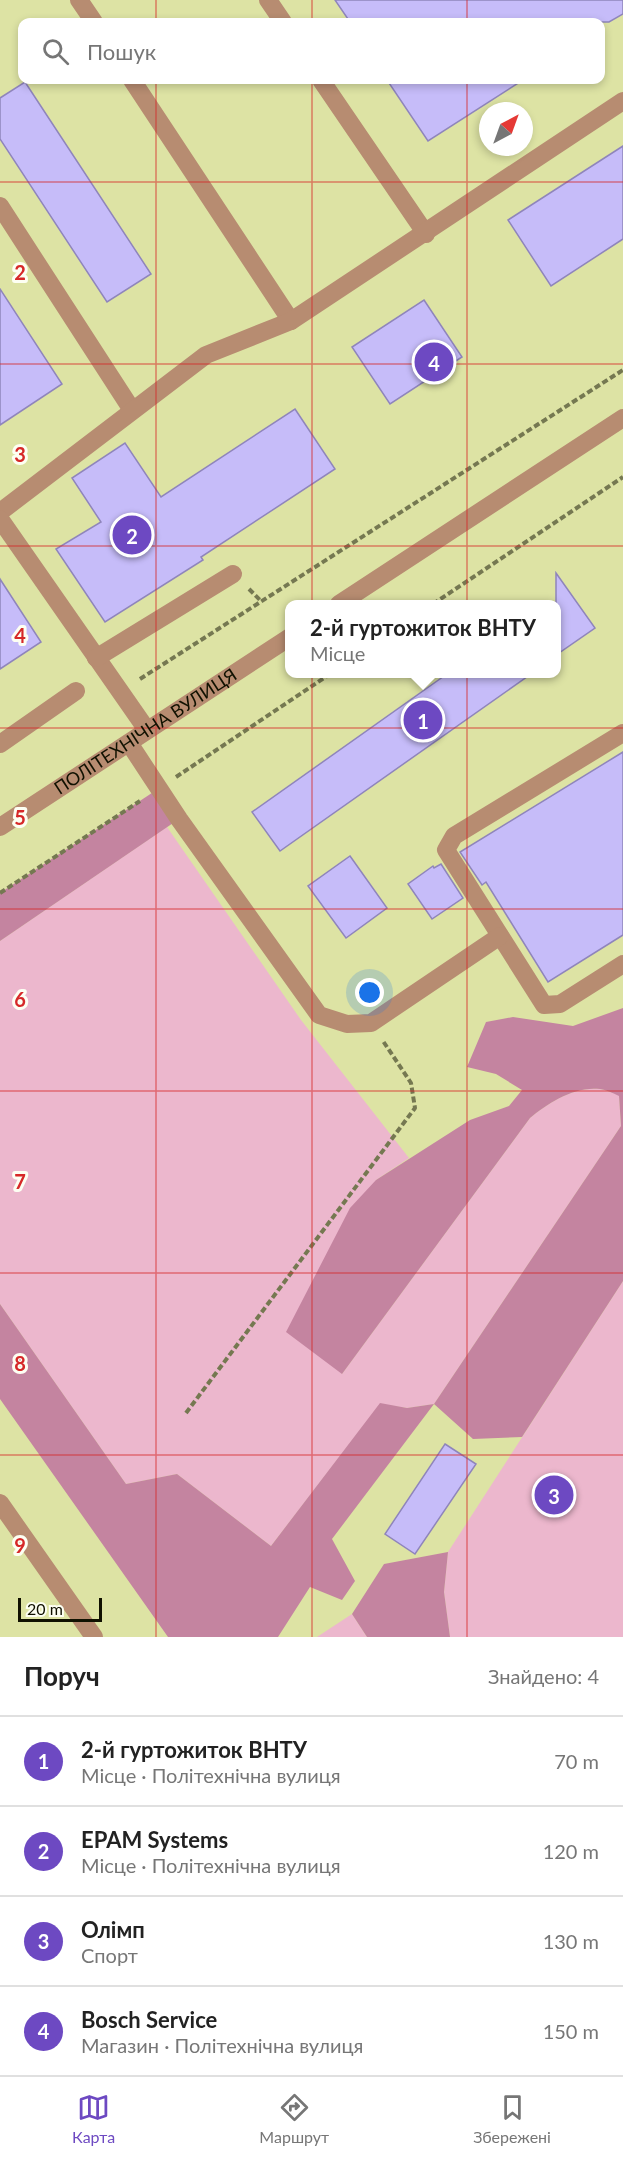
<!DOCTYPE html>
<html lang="uk">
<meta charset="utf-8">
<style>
:root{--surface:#fff;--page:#f2f2f2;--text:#222;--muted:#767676;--line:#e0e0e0;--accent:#6d49c2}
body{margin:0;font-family:Lato,sans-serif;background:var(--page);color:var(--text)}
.compass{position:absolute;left:479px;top:102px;width:54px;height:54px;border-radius:50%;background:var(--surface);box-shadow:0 3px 9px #0003;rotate:41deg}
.scale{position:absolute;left:18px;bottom:15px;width:84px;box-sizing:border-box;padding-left:6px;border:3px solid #101100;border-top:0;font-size:16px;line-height:21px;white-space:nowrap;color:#101100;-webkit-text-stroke:4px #fdfff3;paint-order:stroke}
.you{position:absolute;left:370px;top:993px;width:21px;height:21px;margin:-15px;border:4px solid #fff;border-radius:50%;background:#1a73e8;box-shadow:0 0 0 9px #1a73e833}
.badge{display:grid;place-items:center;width:39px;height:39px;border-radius:50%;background:var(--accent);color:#fff;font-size:20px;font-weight:700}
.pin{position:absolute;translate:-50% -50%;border:3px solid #fff;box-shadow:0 2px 6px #0006}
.popup{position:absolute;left:285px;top:600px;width:276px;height:78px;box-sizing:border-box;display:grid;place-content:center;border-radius:12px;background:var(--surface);filter:drop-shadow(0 2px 4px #0005);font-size:20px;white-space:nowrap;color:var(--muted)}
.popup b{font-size:22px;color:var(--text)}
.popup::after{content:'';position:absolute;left:50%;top:100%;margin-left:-12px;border:12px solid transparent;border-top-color:var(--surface)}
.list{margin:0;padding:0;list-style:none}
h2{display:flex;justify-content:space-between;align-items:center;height:78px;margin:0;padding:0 24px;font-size:26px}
h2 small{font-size:20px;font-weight:400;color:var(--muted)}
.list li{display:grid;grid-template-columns:39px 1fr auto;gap:18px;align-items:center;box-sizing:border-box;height:90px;padding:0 24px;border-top:2px solid var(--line)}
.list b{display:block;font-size:22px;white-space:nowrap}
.list p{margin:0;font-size:20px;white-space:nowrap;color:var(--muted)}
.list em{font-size:20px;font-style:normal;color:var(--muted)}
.icon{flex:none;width:33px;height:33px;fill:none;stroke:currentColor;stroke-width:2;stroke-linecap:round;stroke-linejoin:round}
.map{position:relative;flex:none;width:623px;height:1637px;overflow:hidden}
.search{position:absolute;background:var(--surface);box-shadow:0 3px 9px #0003;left:18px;right:18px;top:18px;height:66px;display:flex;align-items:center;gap:15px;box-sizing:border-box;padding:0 21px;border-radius:12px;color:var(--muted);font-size:22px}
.sheet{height:438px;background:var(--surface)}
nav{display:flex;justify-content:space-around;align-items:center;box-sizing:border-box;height:84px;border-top:2px solid var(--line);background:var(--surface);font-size:16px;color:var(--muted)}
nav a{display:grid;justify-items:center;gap:3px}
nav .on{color:var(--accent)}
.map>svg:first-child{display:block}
.green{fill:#ecb7cd}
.forest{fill:#c484a0}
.building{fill:#c6bcf9;stroke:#8f85bb;stroke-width:1.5}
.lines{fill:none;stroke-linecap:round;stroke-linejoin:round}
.path{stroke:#757851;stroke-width:4;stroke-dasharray:6 3;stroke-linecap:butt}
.minor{stroke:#b78c71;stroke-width:18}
.grid{fill:none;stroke:#d62828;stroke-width:1.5;stroke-opacity:0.55}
.labels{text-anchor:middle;stroke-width:6;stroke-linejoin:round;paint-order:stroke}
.street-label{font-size:18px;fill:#101100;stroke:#fdfff3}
.grid-label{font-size:20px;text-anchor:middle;font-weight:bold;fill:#d62828;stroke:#fdfff3;stroke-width:6;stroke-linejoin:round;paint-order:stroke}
</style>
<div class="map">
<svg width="623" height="1637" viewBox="0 0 623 1637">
<rect width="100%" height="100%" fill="#dde3a4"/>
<!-- green -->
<g class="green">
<path d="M167,827L301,1020L409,1158L376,1180L342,1374L530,1118C548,1103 574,1086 600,1089C606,1090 613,1093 619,1095L621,1126L434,1404L407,1408L380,1404L271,1546L177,1474L126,1484L0,1304V941Z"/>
<polygon points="623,1281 623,1637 450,1637 444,1592 448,1552"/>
<polygon points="352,1614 367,1637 317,1637"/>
</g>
<!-- forest -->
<g class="forest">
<polygon points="158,789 179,819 0,941 0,893"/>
<path d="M623,1008V1281L522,1437L473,1439L434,1404L332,1539L355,1581L342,1600L310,1587L278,1637H168L0,1399V1304L126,1484L177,1474L271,1546L380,1403L407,1408L434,1404L621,1126L619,1096C613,1093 606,1090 600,1089C574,1086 548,1103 530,1118L342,1374L286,1332L350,1208L376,1180L470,1120L509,1106L522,1090L496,1074L467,1067L486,1022L513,1017L573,1026Z"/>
<polygon points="448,1552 444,1592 450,1637 367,1637 352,1614 384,1564"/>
</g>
<!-- building -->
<g class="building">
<polygon points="335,0 623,0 623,14 609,22 350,22"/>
<polygon points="387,80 523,80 428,141"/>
<polygon points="25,82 151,274 107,302 0,139 0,98"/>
<polygon points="623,146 623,239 551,286 508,220"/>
<polygon points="0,289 62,384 0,425"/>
<polygon points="424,300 462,357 390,404 352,347"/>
<polygon points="295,409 335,469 201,557 203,560 105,622 56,549 101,522 72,478 125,443 161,497"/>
<polygon points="556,573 595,628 556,655"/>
<polygon points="0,579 41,642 0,669"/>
<polygon points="447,674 531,674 280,851 252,812"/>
<polygon points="623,752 623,935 548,982 486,882 482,885 460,852"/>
<polygon points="350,856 387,908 346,938 308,886"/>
<polygon points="441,864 463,898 432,919 408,884 433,866 434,868"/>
<polygon points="445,1444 476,1464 415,1554 385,1534"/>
</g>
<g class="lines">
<!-- path -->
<g class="path">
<polyline points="249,589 261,601"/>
<polyline points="433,604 623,477"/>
<polyline points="140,679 623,370"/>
<polyline points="176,777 330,674"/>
<polyline points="0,893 140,801"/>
<polyline points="186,1413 415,1108 411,1083 383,1041"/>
</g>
<!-- minor -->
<g class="minor">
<polyline points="79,0 94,22"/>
<polyline points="268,0 283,22"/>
<polyline points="132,80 291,321"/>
<polyline points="321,80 426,234"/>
<polyline points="0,206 132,410"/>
<polyline points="0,512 206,355 291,321 623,101"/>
<polyline points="0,519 147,730"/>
<polyline points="339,604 623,418"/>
<polyline points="96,658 233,574"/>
<polyline points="623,733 454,836 446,850 544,1005 560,1004 623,964"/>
<polyline points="129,743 179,819 319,1015 347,1024 371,1023 500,936"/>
<polyline points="0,744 76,691"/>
<path id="s1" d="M0,827L290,637"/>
<polyline points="0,1503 94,1637"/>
</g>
</g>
<!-- grid -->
<path class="grid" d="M156,0V22M312,0V22M467,0V22M156,80V1637M312,80V1637M467,80V1637M0,182H623M0,364H623M0,546H623M0,728H623M0,909H623M0,1091H623M0,1273H623M0,1455H623"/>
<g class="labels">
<!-- street labels -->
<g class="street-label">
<text dy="6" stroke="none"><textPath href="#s1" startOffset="174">ПОЛІТЕХНІЧНА ВУЛИЦЯ</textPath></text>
</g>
</g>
<g class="grid-label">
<text x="20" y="280">2</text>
<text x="20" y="462">3</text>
<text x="20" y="643">4</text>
<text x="20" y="825">5</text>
<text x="20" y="1007">6</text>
<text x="20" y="1189">7</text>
<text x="20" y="1371">8</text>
<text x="20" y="1553">9</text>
</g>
</svg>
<svg class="compass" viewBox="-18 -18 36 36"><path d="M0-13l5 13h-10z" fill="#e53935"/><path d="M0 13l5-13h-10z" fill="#767676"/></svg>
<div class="scale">20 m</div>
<div class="you"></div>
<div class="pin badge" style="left:423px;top:720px">1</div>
<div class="popup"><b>2-й гуртожиток ВНТУ</b>Місце</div>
<div class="pin badge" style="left:132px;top:535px">2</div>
<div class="pin badge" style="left:554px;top:1495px">3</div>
<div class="pin badge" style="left:434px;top:362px">4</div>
<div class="search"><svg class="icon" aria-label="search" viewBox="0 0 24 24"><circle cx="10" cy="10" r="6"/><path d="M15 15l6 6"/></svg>Пошук</div>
</div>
<section class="sheet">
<h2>Поруч<small>Знайдено: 4</small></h2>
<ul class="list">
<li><span class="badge">1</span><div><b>2-й гуртожиток ВНТУ</b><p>Місце · Політехнічна вулиця</p></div><em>70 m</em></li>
<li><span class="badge">2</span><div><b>EPAM Systems</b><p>Місце · Політехнічна вулиця</p></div><em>120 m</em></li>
<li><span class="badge">3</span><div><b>Олімп</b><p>Спорт</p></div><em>130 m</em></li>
<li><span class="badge">4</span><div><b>Bosch Service</b><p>Магазин · Політехнічна вулиця</p></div><em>150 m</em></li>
</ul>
</section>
<nav>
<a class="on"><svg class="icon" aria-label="map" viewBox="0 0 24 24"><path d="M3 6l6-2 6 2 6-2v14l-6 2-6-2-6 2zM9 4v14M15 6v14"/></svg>Карта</a>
<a><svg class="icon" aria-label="directions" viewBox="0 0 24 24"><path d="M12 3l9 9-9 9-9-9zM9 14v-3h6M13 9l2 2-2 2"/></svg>Маршрут</a>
<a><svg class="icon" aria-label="saved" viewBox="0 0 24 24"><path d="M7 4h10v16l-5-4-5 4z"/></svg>Збережені</a>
</nav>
